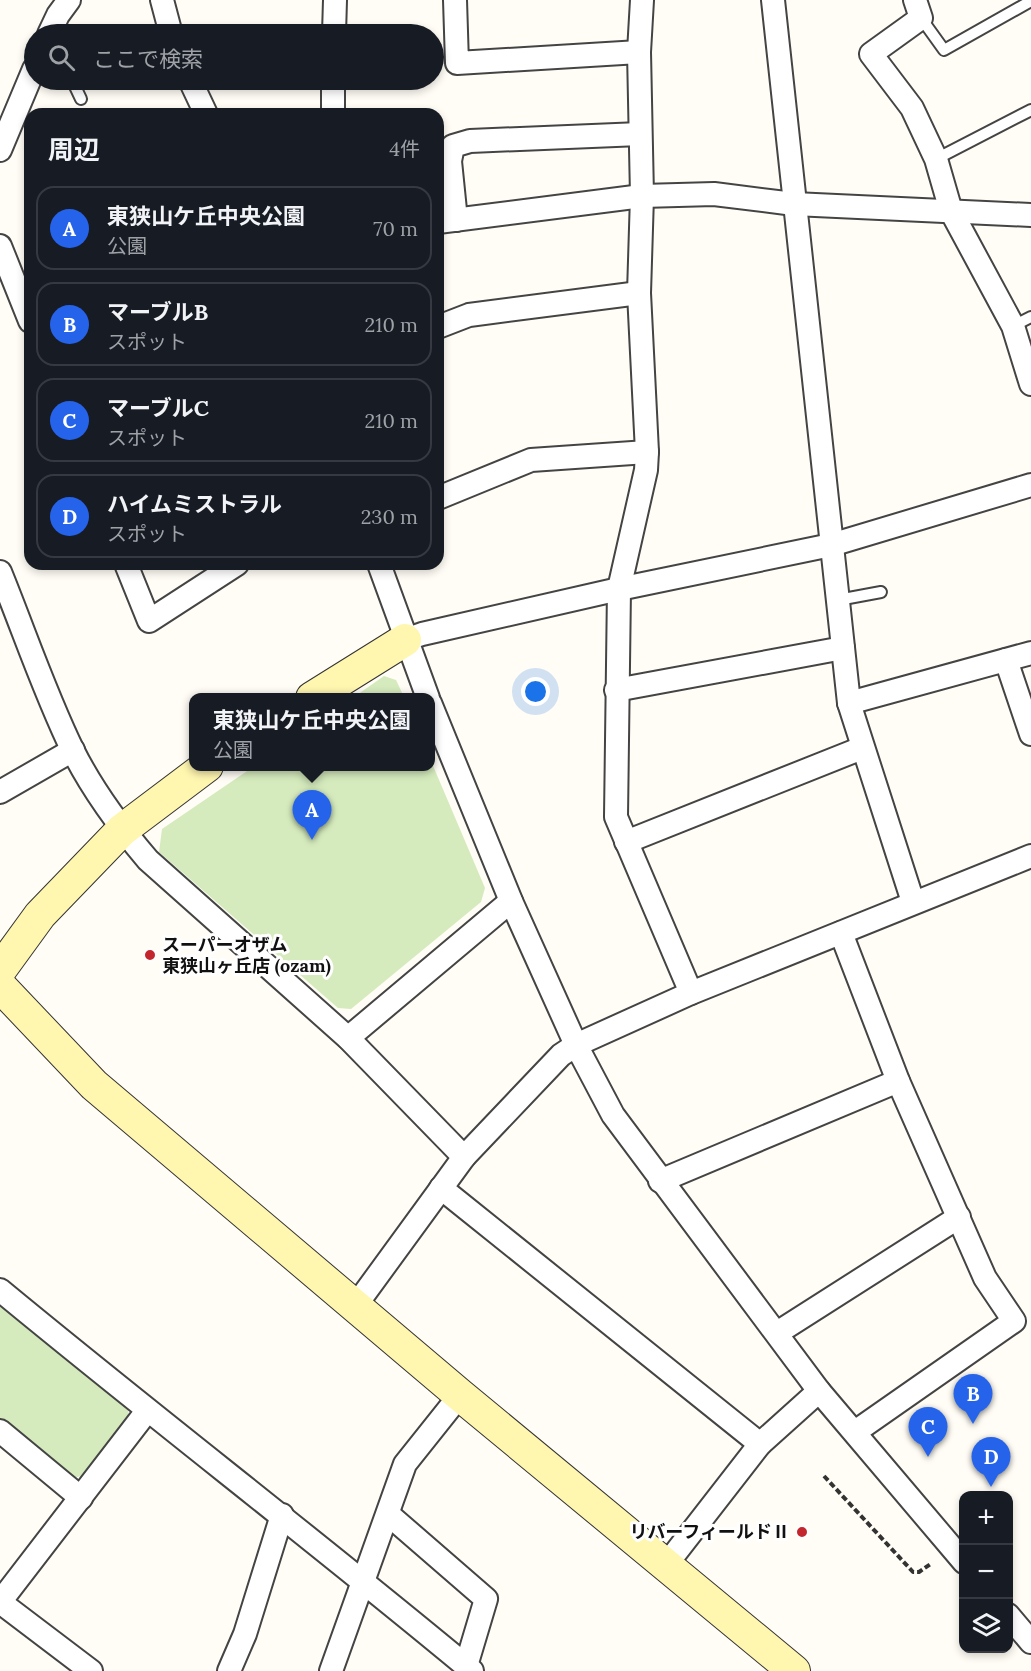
<!DOCTYPE html>
<html lang="ja">
<meta charset="utf-8">
<style>
:root{--surface:#171b24;--page:#20242c;--text:#f1f3f6;--muted:#9ea1a6;--line:#363941;--accent:#2563eb}
body{margin:0;font-family:Lora,"Noto Sans JP",serif;background:var(--page);color:var(--text)}
.controls{position:absolute;right:18px;bottom:18px;display:grid;overflow:hidden;border-radius:12px;box-shadow:0 3px 9px #0003}
.controls button{width:54px;height:54px;display:grid;place-items:center;padding:0;border:0;border-bottom:2px solid var(--line);background:var(--surface);color:var(--text);font:30px sans-serif}
.you{position:absolute;left:536px;top:692px;width:21px;height:21px;margin:-15px;border:4px solid #fff;border-radius:50%;background:#1a73e8;box-shadow:0 0 0 9px #1a73e833}
.badge{display:grid;place-items:center;width:39px;height:39px;border-radius:50%;background:var(--accent);color:#fff;font-size:20px;font-weight:700}
.pin{position:absolute;translate:-50% -50px;filter:drop-shadow(0 2px 3px #0008)}
.pin::after{content:'';position:absolute;top:32px;width:21px;height:18px;background:inherit;clip-path:polygon(0 0,100% 0,50% 100%)}
.popup{position:absolute;left:189px;top:693px;width:246px;height:78px;box-sizing:border-box;display:grid;place-content:center;border-radius:12px;background:var(--surface);filter:drop-shadow(0 2px 4px #0005);font-size:20px;white-space:nowrap;color:var(--muted)}
.popup b{font-size:22px;color:var(--text)}
.popup::after{content:'';position:absolute;left:50%;top:100%;margin-left:-12px;border:12px solid transparent;border-top-color:var(--surface)}
.list{margin:0;padding:0;list-style:none}
h2{display:flex;justify-content:space-between;align-items:center;height:78px;margin:0;padding:0 24px;font-size:26px}
h2 small{font-size:20px;font-weight:400;color:var(--muted)}
.list li{display:grid;grid-template-columns:39px 1fr auto;gap:18px;align-items:center;box-sizing:border-box;height:84px;margin:0 12px 12px;padding:0 12px;border:2px solid var(--line);border-radius:18px}
.list b{display:block;font-size:22px;white-space:nowrap}
.list p{margin:0;font-size:20px;white-space:nowrap;color:var(--muted)}
.list em{font-size:20px;font-style:normal;color:var(--muted)}
.icon{flex:none;width:33px;height:33px;fill:none;stroke:currentColor;stroke-width:2;stroke-linecap:round;stroke-linejoin:round}
.map{position:relative;flex:none;width:1031px;height:1671px;overflow:hidden}
.search{position:absolute;background:var(--surface);box-shadow:0 3px 9px #0003;left:24px;top:24px;width:420px;height:66px;display:flex;align-items:center;gap:15px;box-sizing:border-box;padding:0 21px;border-radius:33px;color:var(--muted);font-size:22px}
.panel{position:absolute;background:var(--surface);box-shadow:0 3px 9px #0003;left:24px;top:108px;width:420px;height:462px;border-radius:18px}
.map>svg:first-child{display:block}
.green{fill:#d5ebbd}
.lines{fill:none;stroke-linecap:round;stroke-linejoin:round}
.lane-casing{stroke:#444;stroke-width:14}
.street-casing{stroke:#444;stroke-width:26}
.secondary-casing{stroke:#333;stroke-width:34}
.path{stroke:#333;stroke-width:4;stroke-dasharray:6 3;stroke-linecap:butt}
.lane{stroke:#fff;stroke-width:10}
.street{stroke:#fff;stroke-width:22}
.secondary{stroke:#fff6b0;stroke-width:32}
.poi-dot{fill:#c4262e;stroke:#fff;stroke-width:2}
.labels{text-anchor:middle;stroke-width:6;stroke-linejoin:round;paint-order:stroke}
.poi-label{font-size:18px;font-weight:bold;fill:#111;stroke:#fff;text-anchor:start}
</style>
<div class="map">
<svg width="1031" height="1671" viewBox="0 0 1031 1671">
<rect width="100%" height="100%" fill="#fffdf5"/>
<!-- green -->
<g class="green">
<polygon points="384,676 396,680 404,697 354,697"/>
<polygon points="431,761 485,888 481,902 351,1009 338,1008 159,852 162,829 253,767 430,766"/>
<polygon points="0,1306 128,1407 129,1419 85,1475 74,1478 0,1419"/>
</g>
<g class="lines">
<!-- lane casing -->
<g class="lane-casing">
<g id="lane">
<polyline points="921,18 944,50 1031,1"/>
<polyline points="72,80 81,99"/>
<polyline points="936,159 1031,110"/>
<polyline points="1013,326 1031,317"/>
<polyline points="838,600 881,592"/>
</g>
</g>
<!-- street casing -->
<g class="street-casing">
<g id="street">
<polyline points="162,0 171,34"/>
<polyline points="455,0 457,63 639,52"/>
<polyline points="642,0 639,52 642,196 639,293 647,452 646,470 619,589 616,817 691,993"/>
<polyline points="773,0 849,703 913,902"/>
<polyline points="915,0 921,18 871,54 912,108 936,159 951,211 1013,326 1031,384"/>
<polyline points="49,34 58,15 69,0"/>
<polyline points="334,34 335,0"/>
<polyline points="190,80 206,114"/>
<polyline points="333,114 333,80"/>
<polyline points="0,150 34,69"/>
<polyline points="456,220 450,161 453,146 470,141 640,134"/>
<polyline points="438,222 642,196 714,194 794,204 1031,215"/>
<polyline points="0,246 30,321"/>
<polyline points="438,327 469,315 639,293"/>
<polyline points="438,498 531,460 647,452"/>
<polyline points="126,564 149,621 237,564"/>
<polyline points="379,564 428,698"/>
<path d="M0,572C24,631 45,694 73,751C93,791 119,826 148,860L348,1038L464,1157"/>
<polyline points="405,640 422,634 619,589 831,545 1031,485"/>
<polyline points="1006,660 1031,734"/>
<polyline points="616,690 843,648"/>
<polyline points="430,703 511,901 576,1045 613,1115 819,1391 964,1562"/>
<polyline points="849,703 1031,653"/>
<polyline points="0,792 73,750"/>
<polyline points="626,842 862,748"/>
<polyline points="841,933 898,1081 985,1278 1014,1321 855,1432"/>
<polyline points="348,1038 511,901"/>
<polyline points="660,1181 898,1081"/>
<polyline points="441,1188 760,1444"/>
<path d="M0,1290C156,1419 317,1542 472,1671"/>
<polyline points="356,1305 464,1157 561,1055 576,1045 691,993 1031,856"/>
<polyline points="777,1333 959,1217"/>
<polyline points="0,1431 81,1498"/>
<polyline points="388,1514 486,1599 466,1666"/>
<polyline points="666,1565 760,1444 819,1391"/>
<polyline points="0,1602 147,1411"/>
<polyline points="0,1602 91,1671"/>
<polyline points="1008,1615 1031,1642"/>
<polyline points="229,1671 245,1634 282,1515"/>
<polyline points="331,1671 405,1464 460,1395"/>
</g>
</g>
<!-- secondary casing -->
<g class="secondary-casing">
<g id="secondary">
<polyline points="312,698 405,640"/>
<polyline points="0,970 40,915 122,830 207,766"/>
<polyline points="0,986 94,1085 460,1395 794,1671"/>
</g>
</g>
<!-- path -->
<polyline class="path" points="824,1476 913,1572 919,1572 932,1563"/>
<!-- lane -->
<use href="#lane" class="lane"/>
<!-- street -->
<use href="#street" class="street"/>
<!-- secondary -->
<use href="#secondary" class="secondary"/>
</g>
<!-- markers -->
<g class="poi-dot">
<circle cx="150" cy="955" r="6"/>
<circle cx="802" cy="1532" r="6"/>
</g>
<g class="labels">
<!-- poi labels -->
<g class="poi-label">
<text x="162" y="951">スーパーオザム<tspan x="162" dy="21">東狭山ヶ丘店 (ozam)</tspan></text>
<text x="790" y="1538" text-anchor="end">リバーフィールドⅡ</text>
</g>
</g>
</svg>
<div class="controls">
<button>+</button>
<button>−</button>
<button><svg class="icon" aria-label="layers" viewBox="0 0 24 24"><path d="M12 4l9 5-9 5-9-5zM3 14l9 5 9-5"/></svg></button>
</div>
<div class="you"></div>
<div class="pin badge" style="left:312px;top:840px">A</div>
<div class="popup"><b>東狭山ケ丘中央公園</b>公園</div>
<div class="pin badge" style="left:973px;top:1424px">B</div>
<div class="pin badge" style="left:928px;top:1457px">C</div>
<div class="pin badge" style="left:991px;top:1487px">D</div>
<div class="search"><svg class="icon" aria-label="search" viewBox="0 0 24 24"><circle cx="10" cy="10" r="6"/><path d="M15 15l6 6"/></svg>ここで検索</div>
<section class="panel">
<h2>周辺<small>4件</small></h2>
<ul class="list">
<li><span class="badge">A</span><div><b>東狭山ケ丘中央公園</b><p>公園</p></div><em>70 m</em></li>
<li><span class="badge">B</span><div><b>マーブルB</b><p>スポット</p></div><em>210 m</em></li>
<li><span class="badge">C</span><div><b>マーブルC</b><p>スポット</p></div><em>210 m</em></li>
<li><span class="badge">D</span><div><b>ハイムミストラル</b><p>スポット</p></div><em>230 m</em></li>
</ul>
</section>
</div>
